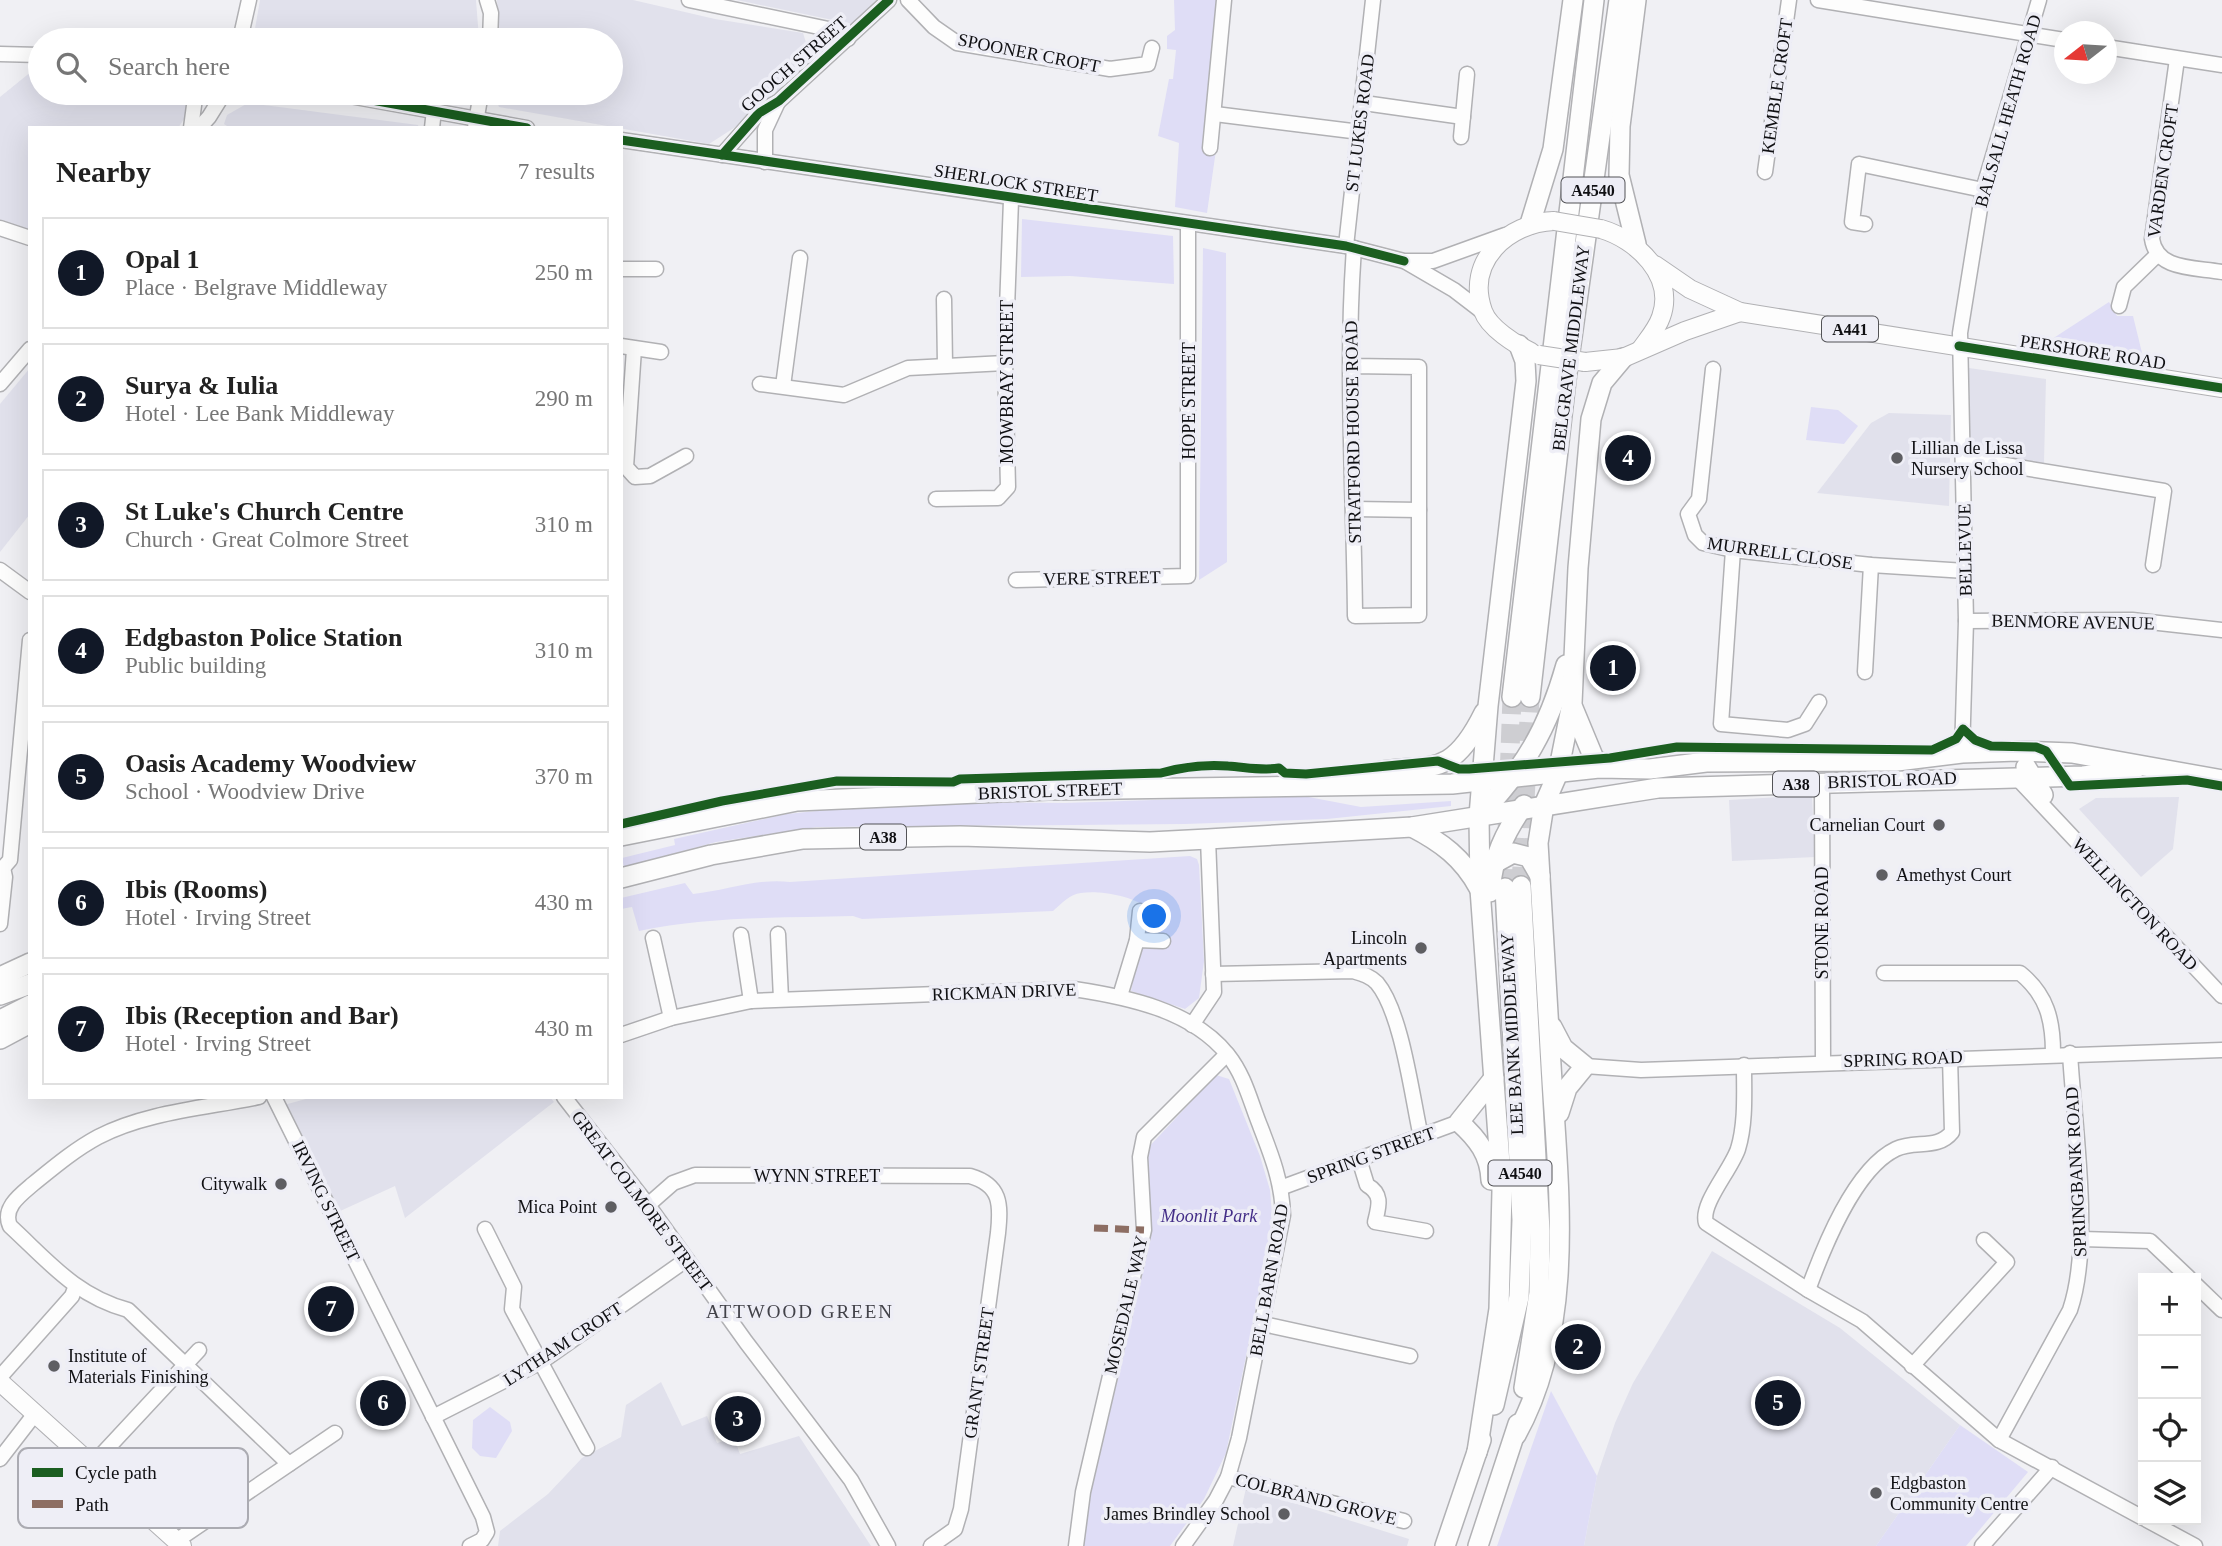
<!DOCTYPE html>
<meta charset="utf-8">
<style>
:root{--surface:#fff;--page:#f2f2f2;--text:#222;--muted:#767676;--line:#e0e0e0;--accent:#111827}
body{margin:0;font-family:Georgia,serif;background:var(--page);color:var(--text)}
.controls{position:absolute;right:21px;bottom:21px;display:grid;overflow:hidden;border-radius:0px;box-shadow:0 7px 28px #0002}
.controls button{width:63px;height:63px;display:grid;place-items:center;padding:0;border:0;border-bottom:2px solid var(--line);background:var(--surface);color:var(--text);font:35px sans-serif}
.compass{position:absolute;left:2054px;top:21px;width:63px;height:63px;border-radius:50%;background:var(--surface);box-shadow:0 7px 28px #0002;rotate:253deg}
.you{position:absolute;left:1155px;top:917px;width:24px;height:24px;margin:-18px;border:5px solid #fff;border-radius:50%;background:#1a73e8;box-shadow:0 0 0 10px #1a73e833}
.badge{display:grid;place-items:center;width:46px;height:46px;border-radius:50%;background:var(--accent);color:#fff;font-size:23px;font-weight:700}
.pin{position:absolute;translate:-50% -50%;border:4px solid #fff;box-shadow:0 2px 7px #0006}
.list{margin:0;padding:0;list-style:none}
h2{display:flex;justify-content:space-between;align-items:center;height:91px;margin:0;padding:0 28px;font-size:30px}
h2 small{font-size:23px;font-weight:400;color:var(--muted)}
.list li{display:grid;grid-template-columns:46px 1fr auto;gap:21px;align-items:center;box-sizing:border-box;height:112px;margin:0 14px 14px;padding:0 14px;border:2px solid var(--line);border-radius:0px}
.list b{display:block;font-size:26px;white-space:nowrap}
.list p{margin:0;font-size:23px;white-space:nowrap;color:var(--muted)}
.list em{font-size:23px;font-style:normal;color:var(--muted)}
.icon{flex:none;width:38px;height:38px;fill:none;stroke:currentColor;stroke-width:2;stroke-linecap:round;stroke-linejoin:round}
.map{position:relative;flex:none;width:2222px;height:1546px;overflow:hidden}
.search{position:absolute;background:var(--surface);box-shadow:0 7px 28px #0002;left:28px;top:28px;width:595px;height:77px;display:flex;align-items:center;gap:18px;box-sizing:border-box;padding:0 24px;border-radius:38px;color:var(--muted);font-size:26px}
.panel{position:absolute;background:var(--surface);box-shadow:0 7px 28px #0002;left:28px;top:126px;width:595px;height:973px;border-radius:0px}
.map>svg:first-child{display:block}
.built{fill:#e1e1ec}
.green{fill:#dfddf6}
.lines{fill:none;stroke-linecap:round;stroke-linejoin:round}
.highway-tunnel{stroke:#ceced2;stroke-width:19;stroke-dasharray:19 10;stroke-linecap:butt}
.minor-casing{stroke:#b1b1b4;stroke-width:17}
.major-casing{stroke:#b1b1b4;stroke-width:20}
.highway-casing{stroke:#b1b1b4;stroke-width:22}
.minor{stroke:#fdfdfd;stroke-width:14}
.major{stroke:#fdfdfd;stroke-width:18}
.highway{stroke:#fdfdfd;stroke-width:19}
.major-bridge-casing{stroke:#b1b1b4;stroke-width:20;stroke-linecap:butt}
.major-bridge{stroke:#fdfdfd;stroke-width:18}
.quiet{stroke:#8d6e63;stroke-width:7;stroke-dasharray:14 7;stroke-linecap:butt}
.cycleway-casing{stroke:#eeeef6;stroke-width:13}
.cycleway{stroke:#1b5e20;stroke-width:9}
.poi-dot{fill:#5e5e62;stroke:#eeeef6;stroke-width:2.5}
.labels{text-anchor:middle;stroke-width:7;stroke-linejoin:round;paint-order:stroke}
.shield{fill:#eeeef6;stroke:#535357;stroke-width:2}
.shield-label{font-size:16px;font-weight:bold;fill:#101013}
.street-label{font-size:18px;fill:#101013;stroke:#eeeef6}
.poi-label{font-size:18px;fill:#101013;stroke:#eeeef6;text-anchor:end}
.park-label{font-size:18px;font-style:italic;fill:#442e88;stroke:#eeeef6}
.neighbourhood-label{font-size:19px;letter-spacing:2px;fill:#424249;stroke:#eeeef6}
.key{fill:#eeeef6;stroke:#ababb2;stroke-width:2}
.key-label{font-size:19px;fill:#101013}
</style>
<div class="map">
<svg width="2222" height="1546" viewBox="0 0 2222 1546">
<rect width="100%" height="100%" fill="#f0f0f4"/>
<!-- built -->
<g class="built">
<polygon points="260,0 476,0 479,39 253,40"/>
<polygon points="497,0 633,0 715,19 803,33 812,61 751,117 709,144 499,107 493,93 611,93 611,40 499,40"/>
<polygon points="737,0 877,0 852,24"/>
<polygon points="37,67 40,68 40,93 183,93 190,110 178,128 30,128 30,233 0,223 0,97"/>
<polygon points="403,93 469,93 467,103"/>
<polygon points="248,103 418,125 419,128 230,128 224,124 227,115"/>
<polygon points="30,368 30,514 0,552 0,404"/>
<polygon points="1969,368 2046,379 2044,464 1970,454"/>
<polygon points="1889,413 1951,415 1949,506 1817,493 1871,423"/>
<polygon points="1812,795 1815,857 1732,861 1729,800"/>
<polygon points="2179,797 2173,849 2141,877 2079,809 2096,798"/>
<polygon points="313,1097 550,1097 554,1102 405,1218 395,1186 338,1212 284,1105"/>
<polygon points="1712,1251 1840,1328 1960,1425 1876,1546 1584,1546 1597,1476 1615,1423 1633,1383"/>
<polygon points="661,1382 682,1426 707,1416 717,1443 734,1438 740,1454 799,1436 871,1546 498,1546 500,1531 548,1494 582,1458 621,1437 626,1405"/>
<polygon points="1246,1488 1409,1539 1407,1546 1233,1546"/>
</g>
<!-- green -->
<g class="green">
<polygon points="1174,0 1220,0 1216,150 1207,213 1175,207 1179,143 1158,136 1169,79 1173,79 1176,50 1167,49 1167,36 1175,30"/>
<polygon points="1022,219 1173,236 1174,284 1070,276 1021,277"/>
<polygon points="1203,248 1226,253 1227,562 1199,580"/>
<polygon points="2109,302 2117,316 2133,316 2143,357 2049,341"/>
<polygon points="1811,407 1838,410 1858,426 1844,444 1806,440"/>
<polygon points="1298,795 1361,807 1451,801 1451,806 1327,819 1185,824 817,827 716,842 624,867 622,858 675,845 674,839 787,814 836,809 960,802 1065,803"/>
<path d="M1190,856L1197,859L1199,865L1204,961L1199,998L1185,1009L1131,991L1140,946L1165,934L1143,932L1145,906C1131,896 1099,890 1081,893C1070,894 1061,904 1053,911L862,919L853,916C783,918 707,916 639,931L632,907L621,909V898L685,883L693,894C726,891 756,878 790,882Z"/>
<polygon points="1216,1075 1229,1079 1260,1156 1270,1190 1272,1214 1268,1250 1226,1453 1204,1499 1170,1546 1082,1546 1091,1493 1142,1275 1147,1235 1147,1149"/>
<polygon points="1551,1391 1597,1476 1584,1546 1497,1546"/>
<polygon points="490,1407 510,1422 512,1431 496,1458 480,1456 472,1448 473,1420"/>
<polygon points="1960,1425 2028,1472 1966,1546 1876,1546"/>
</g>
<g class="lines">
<!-- highway-tunnel -->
<g class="highway-tunnel">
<polyline points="1521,886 1530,697"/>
<polyline points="1505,888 1512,697"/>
</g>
<!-- minor casing -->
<g class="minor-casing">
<g id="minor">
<polyline points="487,0 491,13 490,40"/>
<polyline points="689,0 838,31 848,39"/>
<polyline points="908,0 934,27 957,43 1110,69 1148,64 1152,48"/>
<polyline points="1818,0 2064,40"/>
<polyline points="240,40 249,0"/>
<polyline points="2106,47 2222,65"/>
<polyline points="0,54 40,55"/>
<path d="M2177,59L2152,239C2157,271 2195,267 2222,272"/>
<polyline points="333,93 527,128"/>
<polyline points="1364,103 1463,117"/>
<polyline points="1215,114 1360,132"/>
<polyline points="191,128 195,98 191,93"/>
<polyline points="199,128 209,117 224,93"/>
<polyline points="432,128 434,110"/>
<polyline points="475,128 481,93"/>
<polyline points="1461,137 1467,74"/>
<polyline points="621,140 1346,246 1404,261 1433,261 1505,235"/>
<polyline points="1210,148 1224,0"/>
<polyline points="722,155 759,113 779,101 889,0"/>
<polyline points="765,162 765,130 778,102"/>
<polyline points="1765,172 1789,0"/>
<polyline points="1865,224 1852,222 1859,164 1983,190"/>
<polyline points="0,228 30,238"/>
<polyline points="1346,246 1373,0"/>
<polyline points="1406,262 1454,290 1484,313"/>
<polyline points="621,269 656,269"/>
<polyline points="944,299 945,365"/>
<polyline points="2119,306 2124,287 2157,255"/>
<polyline points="621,346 661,352"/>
<polyline points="634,349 626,467 635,477 650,476 686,456"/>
<path d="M1352,366L1419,367V615L1355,616C1354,495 1345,370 1354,248"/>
<polyline points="1713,369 1699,499 1688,514 1695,535 1703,543 1733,550 1871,565 1966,571"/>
<polyline points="0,384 30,349"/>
<polyline points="760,384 844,395 908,368 1005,363"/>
<polyline points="783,386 800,258"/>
<polyline points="1963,458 2164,491 2153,565"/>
<polyline points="936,499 998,498 1008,487 1005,363 1011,200"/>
<polyline points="1354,509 1419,510"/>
<polyline points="1733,550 1721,724 1788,730 1805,724 1819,702"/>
<polyline points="0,570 30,592"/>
<polyline points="1016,580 1188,576 1188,226"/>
<polyline points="1966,621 2132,620 2222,630"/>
<polyline points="1865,672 1871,565"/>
<polyline points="1962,753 1966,621 1960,333 1983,190 2039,0"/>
<polyline points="2016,777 2222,996"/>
<polyline points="1822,783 1823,1062"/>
<polyline points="3,868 10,860 30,640"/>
<polyline points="0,924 5,877 3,868"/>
<polyline points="778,934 781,999"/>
<polyline points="741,935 751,1001"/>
<polyline points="653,938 671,1018"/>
<polyline points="1137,940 1163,941"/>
<path d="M1884,973H2020C2047,995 2053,1020 2053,1053"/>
<path d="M1213,974L1353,971C1363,974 1370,976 1377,983C1402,1013 1412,1097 1421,1137"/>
<polyline points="1120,996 1137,940 1140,911"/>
<polyline points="1192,1025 1214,992 1208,839"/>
<path d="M621,1035L671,1018L751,1001L1074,989C1127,997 1192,1010 1228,1055C1244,1075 1250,1100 1259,1123C1271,1154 1282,1181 1283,1215L1239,1438L1228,1477L1216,1500L1183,1546"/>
<path d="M1744,1065C1744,1092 1746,1123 1738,1149C1731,1170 1700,1204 1706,1223L1808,1290L1862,1321L1999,1440L2143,1518"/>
<polyline points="1585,1066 1641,1070 2222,1050"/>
<path d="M259,1097C206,1108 146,1112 98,1137C74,1150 54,1167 33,1184C20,1195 2,1208 10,1226C49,1262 76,1296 128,1310L289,1464"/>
<polyline points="274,1097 483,1517 487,1532 482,1540 470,1546"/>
<polyline points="564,1097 648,1205 746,1342 851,1480 888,1546"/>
<path d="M1359,1159L1367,1185C1383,1194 1379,1206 1375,1222L1426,1231"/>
<polyline points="1283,1187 1459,1122"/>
<path d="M648,1205L673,1183L695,1175L970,1176C1001,1185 1001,1204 998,1233L961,1509L955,1529L931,1546"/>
<polyline points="485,1229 514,1287 512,1309 587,1448"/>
<polyline points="2082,1239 2150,1241 2189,1278"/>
<polyline points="2196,1285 2222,1310"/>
<path d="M1808,1290C1823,1249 1854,1169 1896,1149C1915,1140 1938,1150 1952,1132L1950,1057"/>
<polyline points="1263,1324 1410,1356"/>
<polyline points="1912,1366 2007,1262 1984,1240"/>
<polyline points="0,1377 72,1296 75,1288"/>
<polyline points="433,1417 541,1362 686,1260"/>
<path d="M1999,1440L2070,1310C2093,1242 2074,1126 2070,1053"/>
<polyline points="0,1459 34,1415"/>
<polyline points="91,1466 199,1350"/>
<polyline points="1228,1477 1404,1521"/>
<polyline points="2147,1520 2195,1546"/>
<polyline points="176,1541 335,1433"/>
<polyline points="1076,1546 1083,1492 1144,1230 1140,1157 1144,1137 1227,1054"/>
<polyline points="1982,1546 2052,1467"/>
</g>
</g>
<!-- major casing -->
<g class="major-casing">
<g id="major">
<path d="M1601,229C1636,239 1676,276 1661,317C1657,329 1648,339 1641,349"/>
<polyline points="1655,265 1690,289 1740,312 2222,388"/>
<path d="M1531,352C1515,344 1489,328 1483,311C1465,261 1508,223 1554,221"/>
<polyline points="1585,362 1623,358 1685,331 1740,312"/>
<polyline points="0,1382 182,1546"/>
</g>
</g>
<!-- highway casing -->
<g class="highway-casing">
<g id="highway">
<polyline points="1530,224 1553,149 1573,0"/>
<polyline points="1636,244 1619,175 1620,126 1636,0"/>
<polyline points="1512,697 1594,0"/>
<polyline points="1530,697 1566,380 1619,0"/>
<polyline points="1573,708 1595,761 1611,765"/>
<polyline points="2026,767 2043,795"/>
<path d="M1356,778C1421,755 1445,792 1484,713"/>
<path d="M1479,816C1524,769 1548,729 1566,665"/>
<path d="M1412,827C1441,842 1463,858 1479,888"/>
<polyline points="621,836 797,801 1048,790 1452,784 1599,768 1650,769 1706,762 1897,761 1962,753 2017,751 2072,753 2222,780"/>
<polyline points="1493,864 1513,853 1529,857 1540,876"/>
<polyline points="621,878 711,855 803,839 960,836 1150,842 1208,839 1412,827 1658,788 2083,776 2134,770"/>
<polyline points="1521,886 1540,1231 1539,1293 1524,1388"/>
<path d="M1490,892C1492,859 1505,832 1524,805"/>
<polyline points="0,977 30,963"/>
<polyline points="0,995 30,984"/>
<polyline points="0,1020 30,1005"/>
<polyline points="1552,1027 1563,1048 1585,1066 1567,1088 1559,1113"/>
<polyline points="0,1039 30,1023"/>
<path d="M1491,1180C1490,1155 1478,1139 1459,1122L1494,1078"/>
<polyline points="1494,1405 1519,1297 1522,1220 1505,888"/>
<path d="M1516,1435C1577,1325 1558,1185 1551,1065C1546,991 1542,917 1538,843L1544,805L1558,773L1572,703L1578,568L1591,419L1602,383L1623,358"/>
<polyline points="1477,1452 1499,1309 1502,1191 1480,889 1479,816 1488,706 1526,381 1525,361 1519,345"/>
<polyline points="1445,1546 1481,1440"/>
<polyline points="1478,1546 1518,1424"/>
</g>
</g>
<!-- minor -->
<use href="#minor" class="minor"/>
<!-- major -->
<use href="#major" class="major"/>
<!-- highway -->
<use href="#highway" class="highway"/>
<!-- major-bridge casing -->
<g class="major-bridge-casing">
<g id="major-bridge">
<polyline points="1554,221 1601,229"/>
<polyline points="1539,355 1585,362"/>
</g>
</g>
<!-- major-bridge -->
<use href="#major-bridge" class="major-bridge"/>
<!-- quiet -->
<polyline class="quiet" points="1094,1228 1144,1230"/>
<!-- cycleway casing -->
<g class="cycleway-casing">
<g id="cycleway">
<polyline points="333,93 527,128"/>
<polyline points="621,140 1346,246 1404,261"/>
<polyline points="722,155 759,113 779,101 889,0"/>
<polyline points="1959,346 2222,388"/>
<path d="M621,824L722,801L837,781L953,782L960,779L1161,773C1183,767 1205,764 1228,766C1245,767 1262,771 1279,768L1285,773L1306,774L1438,761L1459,769H1469L1610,758L1677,747L1932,750L1956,739L1963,729L1975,740L1991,746L2036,747L2046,751L2070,786L2187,780L2222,786"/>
</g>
</g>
<!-- cycleway -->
<use href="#cycleway" class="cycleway"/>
</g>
<!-- markers -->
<g class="poi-dot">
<circle cx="1897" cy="458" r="7"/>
<circle cx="1939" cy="825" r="7"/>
<circle cx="1882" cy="875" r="7"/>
<circle cx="1421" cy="948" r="7"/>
<circle cx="281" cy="1184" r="7"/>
<circle cx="611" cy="1207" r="7"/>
<circle cx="54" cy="1366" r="7"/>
<circle cx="1876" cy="1493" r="7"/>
<circle cx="1284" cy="1514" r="7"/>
</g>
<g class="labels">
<!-- shield labels -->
<g class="shield">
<rect x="1561.5" y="177.5" width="63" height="25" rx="5"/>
<rect x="1822" y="316.5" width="56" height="25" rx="5"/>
<rect x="1773" y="771.5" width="46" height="25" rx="5"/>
<rect x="860" y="824.5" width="46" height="25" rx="5"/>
<rect x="1488.5" y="1160.5" width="63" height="25" rx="5"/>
</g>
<g class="shield-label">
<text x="1593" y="196">A4540</text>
<text x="1850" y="335">A441</text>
<text x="1796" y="790">A38</text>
<text x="883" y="843">A38</text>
<text x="1520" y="1179">A4540</text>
</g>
<!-- street labels -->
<g class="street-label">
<text transform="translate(1029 53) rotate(11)" y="6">SPOONER CROFT</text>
<text transform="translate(794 64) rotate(-41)" y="6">GOOCH STREET</text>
<text transform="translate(1777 86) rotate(-82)" y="6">KEMBLE CROFT</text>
<text transform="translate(2008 111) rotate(-74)" y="6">BALSALL HEATH ROAD</text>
<text transform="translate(1360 123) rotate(-83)" y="6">ST LUKES ROAD</text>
<text transform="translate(2163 171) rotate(-82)" y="6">VARDEN CROFT</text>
<text transform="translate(1016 183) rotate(9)" y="6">SHERLOCK STREET</text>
<text transform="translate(1571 348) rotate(-83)" y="6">BELGRAVE MIDDLEWAY</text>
<text transform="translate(2093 352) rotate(9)" y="6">PERSHORE ROAD</text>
<text transform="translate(1007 382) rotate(-90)" y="6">MOWBRAY STREET</text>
<text transform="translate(1189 401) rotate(-90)" y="6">HOPE STREET</text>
<text transform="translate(1353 432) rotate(-91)" y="6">STRATFORD HOUSE ROAD</text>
<text transform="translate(1965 550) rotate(-91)" y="6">BELLEVUE</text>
<text transform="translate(1780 553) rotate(8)" y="6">MURRELL CLOSE</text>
<text transform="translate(1102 578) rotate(-1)" y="6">VERE STREET</text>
<text transform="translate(2073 622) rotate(1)" y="6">BENMORE AVENUE</text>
<text transform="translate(1892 780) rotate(-2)" y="6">BRISTOL ROAD</text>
<text transform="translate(1050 791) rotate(-2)" y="6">BRISTOL STREET</text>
<text transform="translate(2135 904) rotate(47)" y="6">WELLINGTON ROAD</text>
<text transform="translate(1822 923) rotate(-90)" y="6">STONE ROAD</text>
<text transform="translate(1004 992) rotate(-2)" y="6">RICKMAN DRIVE</text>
<text transform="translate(1512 1034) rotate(-93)" y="6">LEE BANK MIDDLEWAY</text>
<text transform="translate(1903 1059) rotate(-2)" y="6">SPRING ROAD</text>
<text transform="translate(1371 1155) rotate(-20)" y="6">SPRING STREET</text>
<text transform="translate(2076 1172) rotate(-93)" y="6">SPRINGBANK ROAD</text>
<text x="817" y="1182">WYNN STREET</text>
<text transform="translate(326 1201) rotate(64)" y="6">IRVING STREET</text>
<text transform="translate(642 1201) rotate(53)" y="6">GREAT COLMORE STREET</text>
<text transform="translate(1269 1280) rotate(-80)" y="6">BELL BARN ROAD</text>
<text transform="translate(1126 1305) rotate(-77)" y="6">MOSEDALE WAY</text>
<text transform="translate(563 1344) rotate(-33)" y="6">LYTHAM CROFT</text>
<text transform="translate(979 1373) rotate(-82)" y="6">GRANT STREET</text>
<text transform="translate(1316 1499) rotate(14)" y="6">COLBRAND GROVE</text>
</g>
<!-- poi labels -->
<g class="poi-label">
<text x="1911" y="454" text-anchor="start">Lillian de Lissa<tspan x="1911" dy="21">Nursery School</tspan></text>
<text x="1925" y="831">Carnelian Court</text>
<text x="1896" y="881" text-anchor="start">Amethyst Court</text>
<text x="1407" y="944">Lincoln<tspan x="1407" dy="21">Apartments</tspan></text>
<text x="267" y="1190">Citywalk</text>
<text x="597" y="1213">Mica Point</text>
<text x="68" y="1362" text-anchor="start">Institute of<tspan x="68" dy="21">Materials Finishing</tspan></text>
<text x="1890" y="1489" text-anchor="start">Edgbaston<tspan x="1890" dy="21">Community Centre</tspan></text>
<text x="1270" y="1520">James Brindley School</text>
</g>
<!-- park labels -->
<g class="park-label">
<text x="1209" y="1222">Moonlit Park</text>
</g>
<!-- neighbourhood labels -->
<g class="neighbourhood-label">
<text x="800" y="1318">ATTWOOD GREEN</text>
</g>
</g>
<!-- legend -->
<rect x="18" y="1448" width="230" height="80" rx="10" class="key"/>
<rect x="32" y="1468" width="31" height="9" fill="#1b5e20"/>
<rect x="32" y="1500" width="31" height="8" fill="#8d6e63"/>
<g class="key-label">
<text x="75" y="1479">Cycle path</text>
<text x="75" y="1511">Path</text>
</g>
</svg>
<div class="controls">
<button>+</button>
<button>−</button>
<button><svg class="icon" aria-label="locate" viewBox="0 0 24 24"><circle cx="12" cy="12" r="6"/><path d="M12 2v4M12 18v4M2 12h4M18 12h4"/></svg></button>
<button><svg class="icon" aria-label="layers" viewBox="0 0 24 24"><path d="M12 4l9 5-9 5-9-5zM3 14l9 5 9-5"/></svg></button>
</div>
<svg class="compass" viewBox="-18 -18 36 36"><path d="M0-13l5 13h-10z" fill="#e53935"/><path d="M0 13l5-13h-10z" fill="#767676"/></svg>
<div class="you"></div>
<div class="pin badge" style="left:1613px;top:668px">1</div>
<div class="pin badge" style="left:1578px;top:1347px">2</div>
<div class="pin badge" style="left:738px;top:1419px">3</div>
<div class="pin badge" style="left:1628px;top:458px">4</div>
<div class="pin badge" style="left:1778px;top:1403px">5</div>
<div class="pin badge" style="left:383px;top:1403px">6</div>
<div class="pin badge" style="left:331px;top:1309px">7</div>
<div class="search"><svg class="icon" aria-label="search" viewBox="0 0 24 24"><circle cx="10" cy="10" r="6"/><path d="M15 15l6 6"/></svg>Search here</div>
<section class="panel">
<h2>Nearby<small>7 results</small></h2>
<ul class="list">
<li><span class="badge">1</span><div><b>Opal 1</b><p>Place · Belgrave Middleway</p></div><em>250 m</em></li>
<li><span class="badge">2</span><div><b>Surya &amp; Iulia</b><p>Hotel · Lee Bank Middleway</p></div><em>290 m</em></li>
<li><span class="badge">3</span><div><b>St Luke's Church Centre</b><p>Church · Great Colmore Street</p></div><em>310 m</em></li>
<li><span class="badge">4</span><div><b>Edgbaston Police Station</b><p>Public building</p></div><em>310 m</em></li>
<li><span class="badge">5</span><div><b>Oasis Academy Woodview</b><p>School · Woodview Drive</p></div><em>370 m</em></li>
<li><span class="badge">6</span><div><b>Ibis (Rooms)</b><p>Hotel · Irving Street</p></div><em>430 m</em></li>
<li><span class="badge">7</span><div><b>Ibis (Reception and Bar)</b><p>Hotel · Irving Street</p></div><em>430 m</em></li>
</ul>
</section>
</div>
